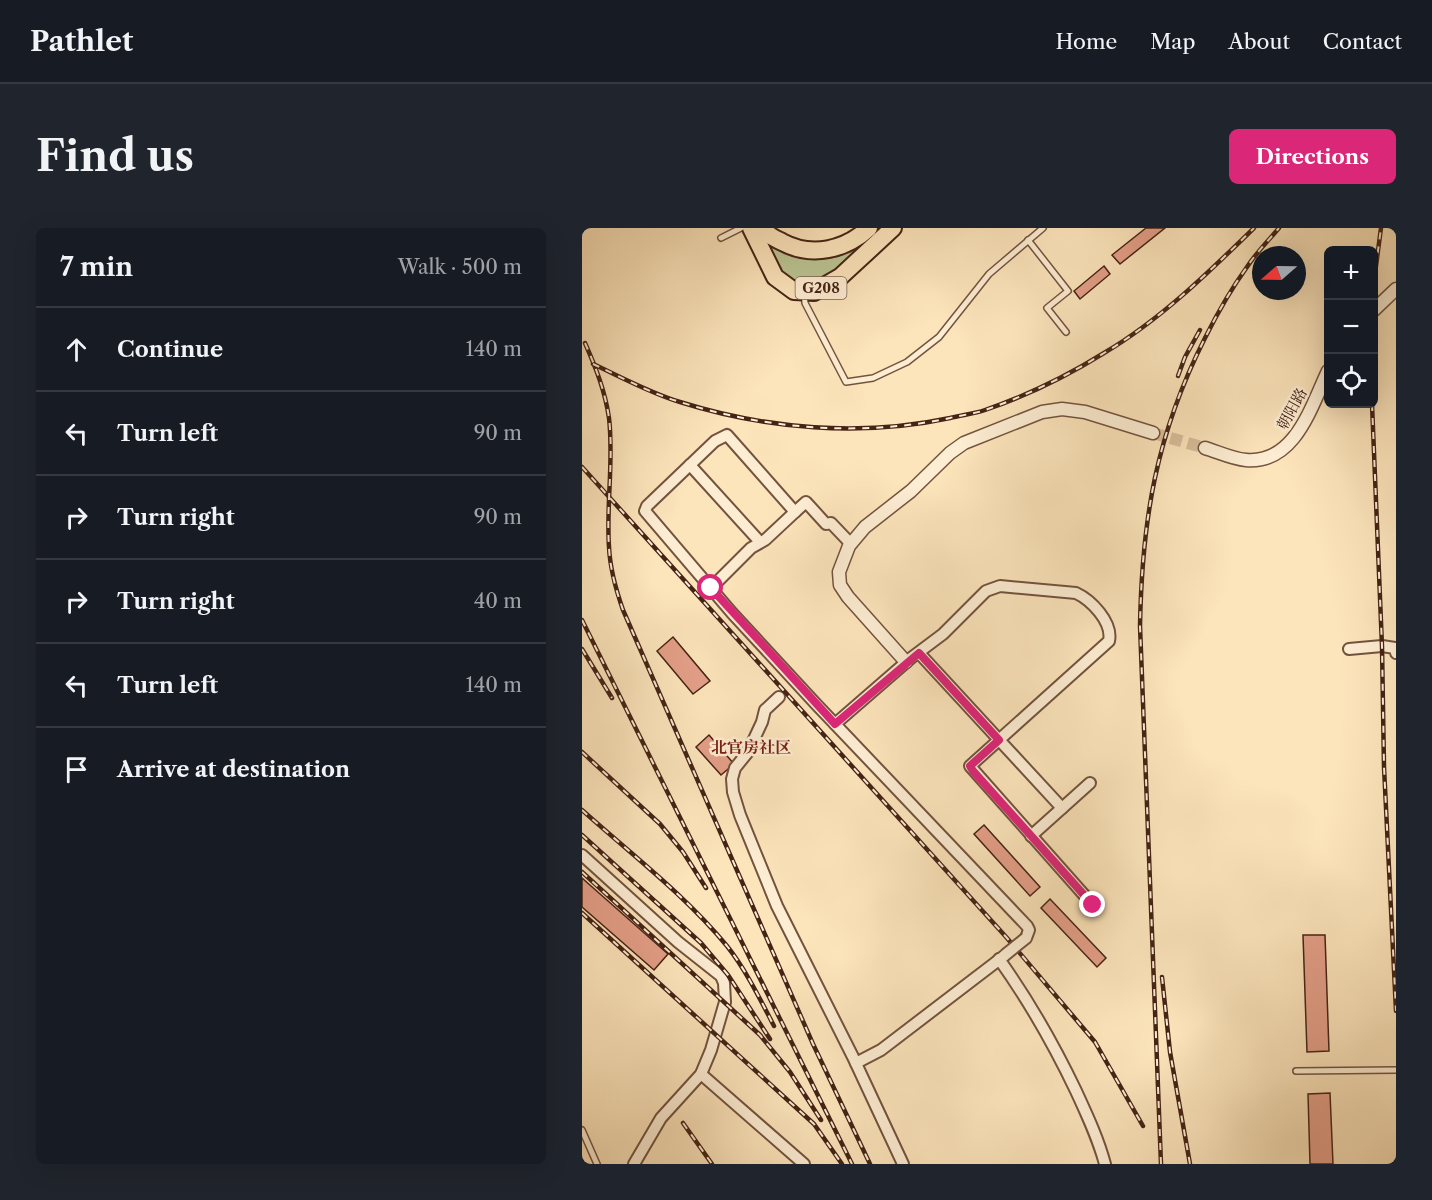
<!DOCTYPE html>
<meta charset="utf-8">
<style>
:root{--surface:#171b24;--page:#20242c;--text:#f1f3f6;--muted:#9ea1a6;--line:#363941;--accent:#db2777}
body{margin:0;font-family:"Libre Caslon Text","Noto Serif SC",serif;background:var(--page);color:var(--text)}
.controls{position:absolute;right:18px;top:18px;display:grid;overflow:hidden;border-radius:9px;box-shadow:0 6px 24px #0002}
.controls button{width:54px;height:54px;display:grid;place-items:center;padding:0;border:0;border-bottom:2px solid var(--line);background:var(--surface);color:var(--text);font:30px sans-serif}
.compass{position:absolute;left:670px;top:18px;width:54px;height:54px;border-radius:50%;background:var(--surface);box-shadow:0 6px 24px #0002;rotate:250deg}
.stop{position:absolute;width:18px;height:18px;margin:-14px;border:4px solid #db2777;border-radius:50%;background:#fff}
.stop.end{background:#db2777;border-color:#fff;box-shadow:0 2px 6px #0008}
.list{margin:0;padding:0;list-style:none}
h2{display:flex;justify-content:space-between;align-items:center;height:78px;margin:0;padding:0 24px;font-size:26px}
h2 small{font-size:20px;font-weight:400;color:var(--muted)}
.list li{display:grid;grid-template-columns:39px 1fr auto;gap:18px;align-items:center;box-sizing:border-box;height:84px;padding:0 24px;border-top:2px solid var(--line)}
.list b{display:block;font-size:22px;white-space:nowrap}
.list em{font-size:20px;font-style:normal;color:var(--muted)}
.icon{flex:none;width:33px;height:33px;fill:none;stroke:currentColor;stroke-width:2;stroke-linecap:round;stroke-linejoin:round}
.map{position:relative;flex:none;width:814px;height:936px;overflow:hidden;border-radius:9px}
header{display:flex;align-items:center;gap:36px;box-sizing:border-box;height:84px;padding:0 30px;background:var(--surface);border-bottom:2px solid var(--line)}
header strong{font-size:28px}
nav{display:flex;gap:33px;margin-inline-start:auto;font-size:21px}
.intro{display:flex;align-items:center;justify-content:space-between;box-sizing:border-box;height:144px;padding:0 36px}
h1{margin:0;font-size:42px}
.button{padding:15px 27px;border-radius:9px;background:var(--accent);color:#fff;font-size:21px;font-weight:700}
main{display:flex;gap:36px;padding:0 36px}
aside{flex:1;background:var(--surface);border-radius:9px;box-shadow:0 6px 24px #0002}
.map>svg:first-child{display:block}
.green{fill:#bbc593;stroke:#807454;stroke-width:1.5}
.building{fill:#e49f88;stroke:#452315;stroke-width:1.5}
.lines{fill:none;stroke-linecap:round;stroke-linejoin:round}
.tertiary-tunnel{stroke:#d7bd9a;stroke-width:12;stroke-dasharray:12 6;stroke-linecap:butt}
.service-casing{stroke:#73533e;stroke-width:8}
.minor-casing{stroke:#73533e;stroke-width:14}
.tertiary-casing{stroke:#73533e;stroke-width:15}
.trunk-casing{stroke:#452315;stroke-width:20}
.service{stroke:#fdedd3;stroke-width:5}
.minor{stroke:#fdedd3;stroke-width:10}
.tertiary{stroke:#fdedd3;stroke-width:12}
.trunk{stroke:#fce4bb;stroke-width:16}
.rail-casing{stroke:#452315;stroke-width:4.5}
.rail{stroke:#fdedd3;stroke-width:2;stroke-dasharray:7;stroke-linecap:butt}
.minor-bridge-casing{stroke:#73533e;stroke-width:14;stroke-linecap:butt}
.minor-bridge{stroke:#fdedd3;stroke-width:10}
.route{stroke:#db2777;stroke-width:8}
.labels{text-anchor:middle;stroke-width:5;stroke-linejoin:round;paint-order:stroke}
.shield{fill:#fdedd3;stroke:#7c604e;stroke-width:1.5}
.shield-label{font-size:14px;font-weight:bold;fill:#452315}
.street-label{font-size:15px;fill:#452315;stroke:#fdedd3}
.neighbourhood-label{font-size:16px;font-weight:bold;fill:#7a1f14;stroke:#fdedd3}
</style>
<header>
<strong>Pathlet</strong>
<nav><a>Home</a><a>Map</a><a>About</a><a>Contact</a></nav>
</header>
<div class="intro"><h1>Find us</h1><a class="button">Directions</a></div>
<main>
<aside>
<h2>7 min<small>Walk · 500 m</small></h2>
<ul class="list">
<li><svg class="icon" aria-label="ahead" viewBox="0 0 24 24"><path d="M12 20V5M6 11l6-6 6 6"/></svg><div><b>Continue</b></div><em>140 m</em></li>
<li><svg class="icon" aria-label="left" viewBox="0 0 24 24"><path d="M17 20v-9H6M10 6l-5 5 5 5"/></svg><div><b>Turn left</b></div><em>90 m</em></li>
<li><svg class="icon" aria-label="right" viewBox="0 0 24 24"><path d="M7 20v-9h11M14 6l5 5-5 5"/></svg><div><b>Turn right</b></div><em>90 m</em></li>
<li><svg class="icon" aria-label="right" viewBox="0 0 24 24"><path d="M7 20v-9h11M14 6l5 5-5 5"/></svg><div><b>Turn right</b></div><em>40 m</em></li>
<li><svg class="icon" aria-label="left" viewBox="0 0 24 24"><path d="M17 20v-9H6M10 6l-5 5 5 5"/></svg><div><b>Turn left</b></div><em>140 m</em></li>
<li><svg class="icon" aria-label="arrive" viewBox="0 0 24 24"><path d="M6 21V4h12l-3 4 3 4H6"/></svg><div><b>Arrive at destination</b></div></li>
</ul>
</aside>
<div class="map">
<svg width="814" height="936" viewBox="0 0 814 936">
<rect width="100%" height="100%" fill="#fce4bb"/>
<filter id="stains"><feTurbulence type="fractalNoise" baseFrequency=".00333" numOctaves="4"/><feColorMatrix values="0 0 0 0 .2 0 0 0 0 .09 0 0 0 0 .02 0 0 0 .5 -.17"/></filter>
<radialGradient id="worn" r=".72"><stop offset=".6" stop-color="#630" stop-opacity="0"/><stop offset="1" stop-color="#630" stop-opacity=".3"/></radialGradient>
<!-- green -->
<path class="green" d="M181,10C214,32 237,39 275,21C256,39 225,75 199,44C192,35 187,21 181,10Z"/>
<!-- building -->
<g class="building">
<polygon points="564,0 583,0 538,36 530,27"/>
<polygon points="522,38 528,46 498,71 492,63"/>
<polygon points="91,409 128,453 111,466 75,423"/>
<polygon points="127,507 152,536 139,547 114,519"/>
<polygon points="402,597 458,659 448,668 392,606"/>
<polygon points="0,650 86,726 72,742 0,679"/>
<polygon points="468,671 524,730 515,739 459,680"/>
<polygon points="721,707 743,707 747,823 725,824"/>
<polygon points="748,865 751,936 728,936 726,866"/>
</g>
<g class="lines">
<!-- tertiary-tunnel -->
<polyline class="tertiary-tunnel" points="571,205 623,220"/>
<!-- service casing -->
<g class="service-casing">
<g id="service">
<polyline points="139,10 159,0"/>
<polyline points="446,12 486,63 465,80 484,104"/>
<polyline points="222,65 223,75 264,154 291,150 325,134 357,109 407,46 461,0"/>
<polyline points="714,843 814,842"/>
<polyline points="0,902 15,936"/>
</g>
</g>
<!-- minor casing -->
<g class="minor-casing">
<g id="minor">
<polyline points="108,237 178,314"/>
<polyline points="269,316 249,295 244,296 224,274 213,284 145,207 133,213 65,278 63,283 150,385 233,475 445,698 447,702 444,710"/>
<polyline points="129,360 169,320 183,312 213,284"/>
<polyline points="767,421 800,418 813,420 814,425"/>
<polyline points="337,425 480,580"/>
<polyline points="197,469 183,482 180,494 166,524 153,540 150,551 151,564 158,587 195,678 271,829 321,936"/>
<path d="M253,496L329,430L361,406L404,363L418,358L494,365C509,372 531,394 527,413L388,538L511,677"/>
<polyline points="449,608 508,555"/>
<polyline points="0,627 96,714 139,748 142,755 143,774 129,822 119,846 79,890 52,936"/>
<path d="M417,731C447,773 472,817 494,863C505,887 516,910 523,936"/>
<polyline points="274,835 299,822 422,728"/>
<polyline points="119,846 222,936"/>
</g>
</g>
<!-- tertiary casing -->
<g class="tertiary-casing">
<g id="tertiary">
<polyline points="792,82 814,61"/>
<path d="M623,220C636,224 651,231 664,232C713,236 729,179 746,143"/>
<polyline points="324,434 266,369 258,357 257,344 267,318 283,299 329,263 368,225 382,215 460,184 480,181 503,184 571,205"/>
</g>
</g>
<!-- trunk casing -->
<g class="trunk-casing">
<g id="trunk">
<polyline points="169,0 193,49 212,63 232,64 258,49 311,0"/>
<path d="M182,0C186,8 192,10 200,14C230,30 263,22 287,0"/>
</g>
</g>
<!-- service -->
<use href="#service" class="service"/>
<!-- minor -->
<use href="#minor" class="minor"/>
<!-- tertiary -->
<use href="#tertiary" class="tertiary"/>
<!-- trunk -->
<use href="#trunk" class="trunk"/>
<!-- rail casing -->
<g class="rail-casing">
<g id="rail">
<polyline points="792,53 799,0"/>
<path d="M3,115C14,140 23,163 27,190C32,233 24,276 27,319C28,341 34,362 41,382L231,816L288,936"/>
<path d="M11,136C39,149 68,165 98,174C184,201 279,209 368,190C379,187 392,186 403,182C444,168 485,148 522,125C578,92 626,45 672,0"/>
<polyline points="596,148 603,129 618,102"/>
<polyline points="790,176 800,418 802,539 814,783"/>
<polyline points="0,239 425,710 513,814 561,898"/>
<polyline points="0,392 270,936"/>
<polyline points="0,421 30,470"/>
<polyline points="0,524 78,596 101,624 124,660"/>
<path d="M0,582C49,626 103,667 145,718C164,742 178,771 192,798"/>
<polyline points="0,607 119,715 146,747 188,811"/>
<polyline points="0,644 178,807 208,844 239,892"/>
<polyline points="0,685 232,896 260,936"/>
<polyline points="580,749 588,824 608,936"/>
<polyline points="101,895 130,936"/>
<path d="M579,936L558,398C560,291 574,207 623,110C635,86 649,61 665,39C674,25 686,13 697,0"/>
</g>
</g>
<!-- rail -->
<use href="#rail" class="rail"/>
<!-- minor-bridge casing -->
<g class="minor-bridge-casing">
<polyline id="minor-bridge" points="423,727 444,710"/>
</g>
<!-- minor-bridge -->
<use href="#minor-bridge" class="minor-bridge"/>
</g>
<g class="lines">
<!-- route -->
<polyline class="route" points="129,360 253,496 337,425 417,512 388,538 391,543 511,677"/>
</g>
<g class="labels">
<!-- shield labels -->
<rect class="shield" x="213.5" y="49" width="51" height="22" rx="4.5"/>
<g class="shield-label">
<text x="239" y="65">G208</text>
</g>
<!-- street labels -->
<g class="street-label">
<text transform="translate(710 181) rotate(-61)" y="5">朝阳路</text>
</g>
<!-- neighbourhood labels -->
<g class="neighbourhood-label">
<text x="169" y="525">北官房社区</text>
</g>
</g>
<rect width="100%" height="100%" filter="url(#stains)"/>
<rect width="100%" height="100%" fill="url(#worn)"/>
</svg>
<div class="controls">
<button>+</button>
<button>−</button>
<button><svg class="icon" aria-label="locate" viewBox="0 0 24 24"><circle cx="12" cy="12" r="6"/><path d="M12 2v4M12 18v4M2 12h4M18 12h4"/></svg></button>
</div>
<svg class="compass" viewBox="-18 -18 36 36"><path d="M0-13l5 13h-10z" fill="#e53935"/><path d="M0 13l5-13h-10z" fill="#9ea1a6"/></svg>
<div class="stop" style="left:129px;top:360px"></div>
<div class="stop end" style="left:511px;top:677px"></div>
</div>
</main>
